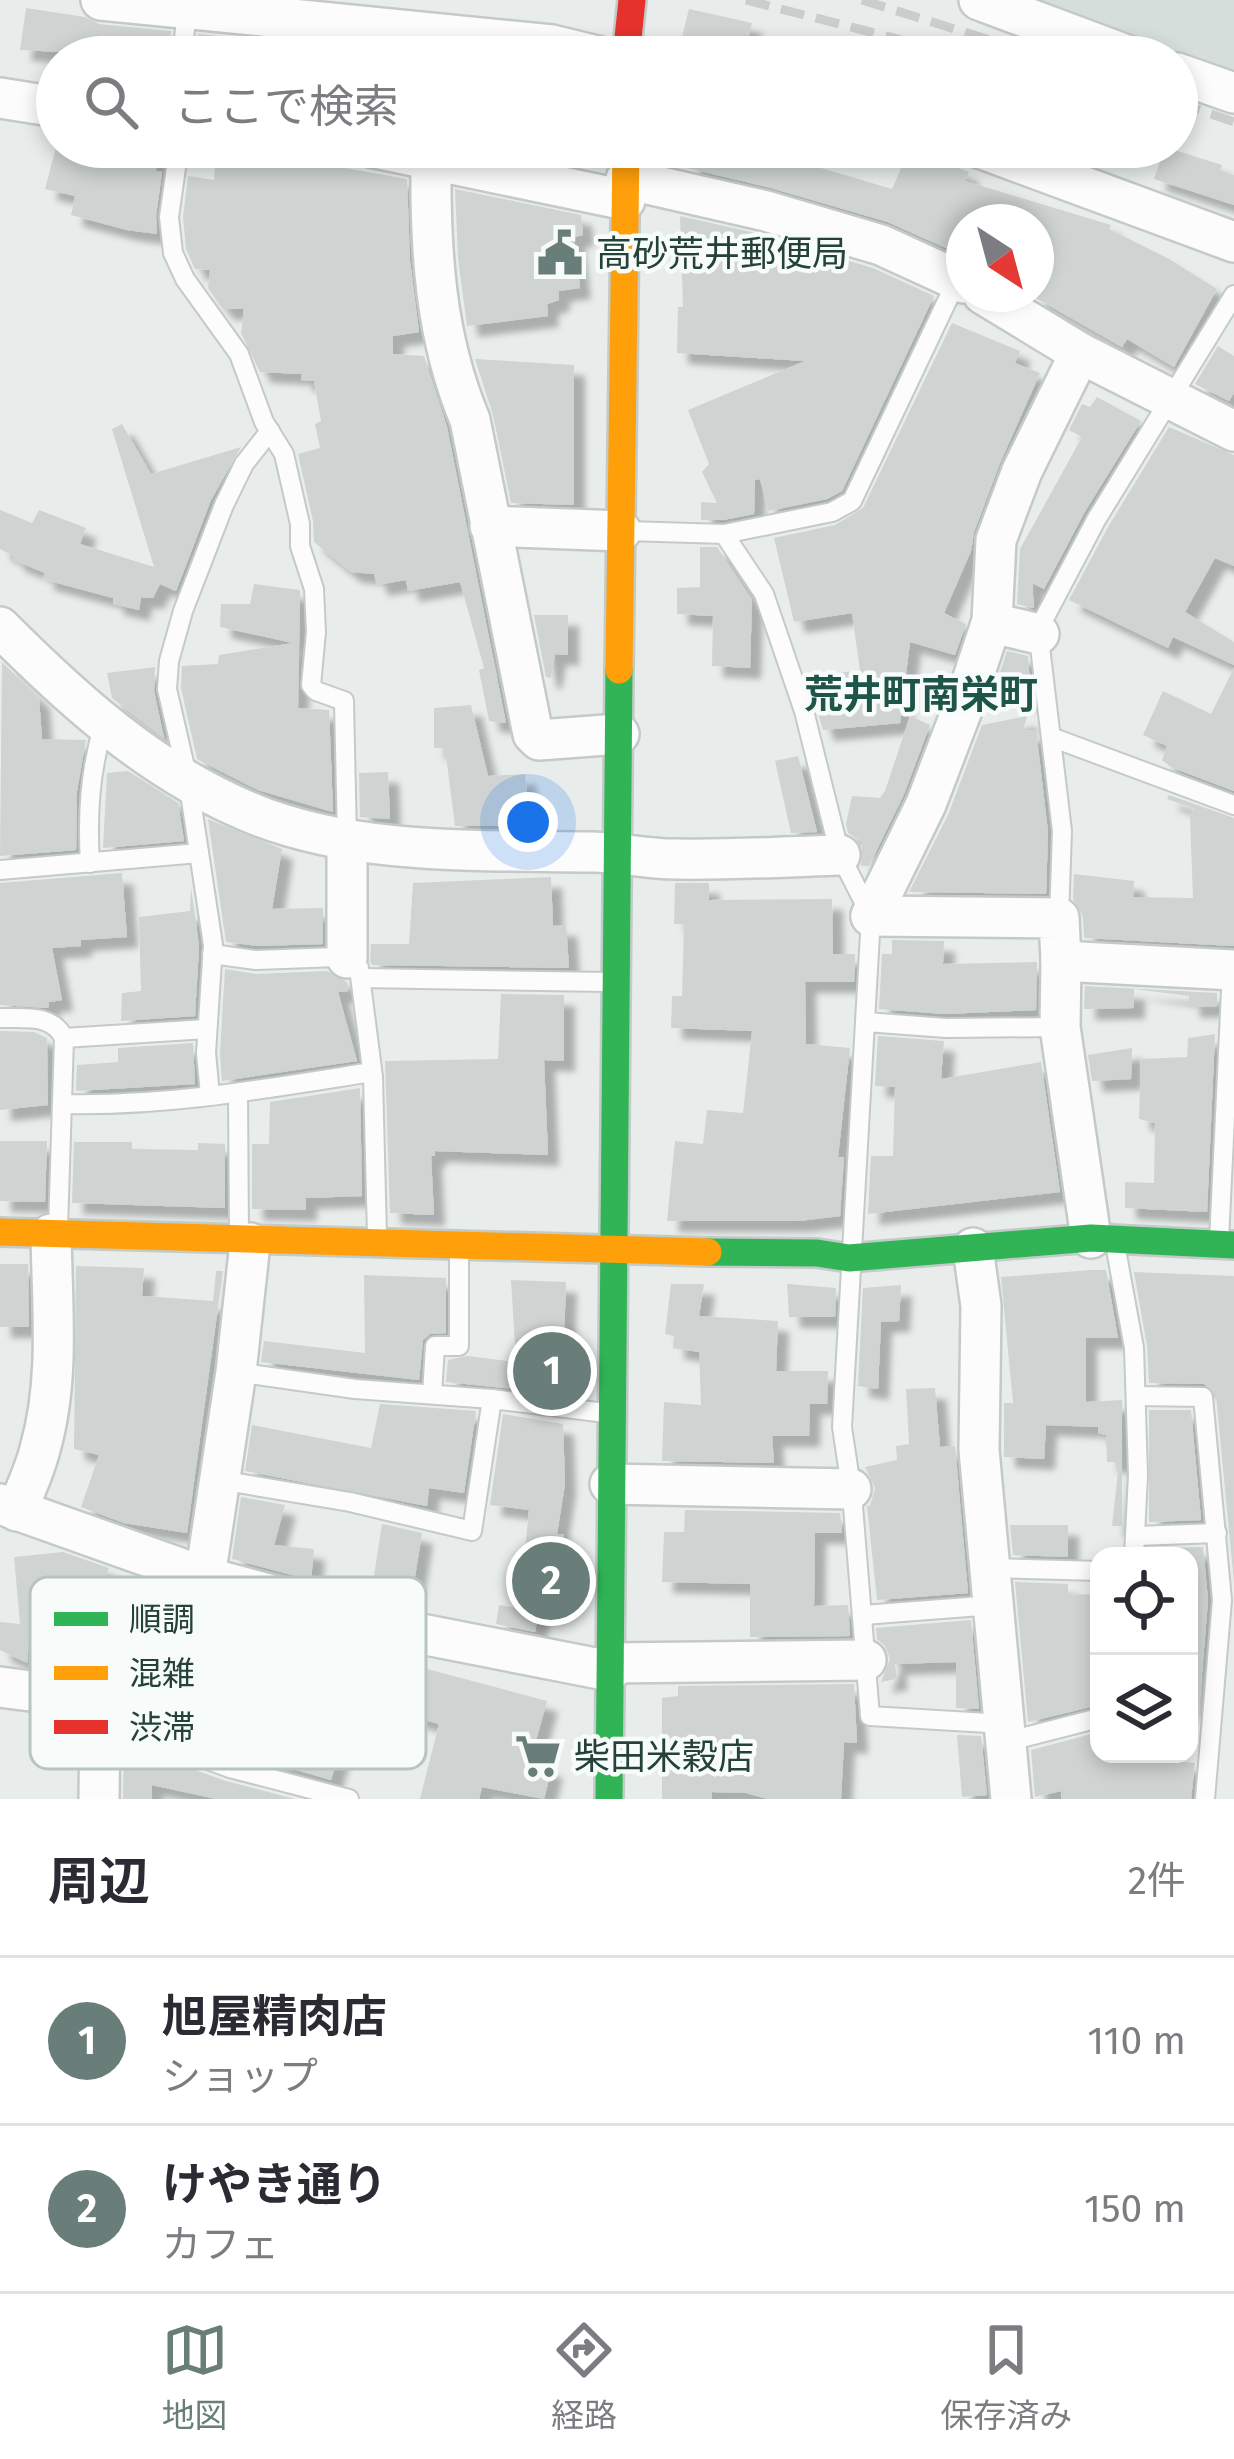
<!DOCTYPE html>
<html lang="ja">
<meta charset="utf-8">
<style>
:root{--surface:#fff;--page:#f2f2f3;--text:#2b2b33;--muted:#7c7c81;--line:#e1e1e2;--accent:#697e78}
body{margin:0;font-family:"Fira Sans","Noto Sans JP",sans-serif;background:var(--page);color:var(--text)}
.controls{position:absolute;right:36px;bottom:36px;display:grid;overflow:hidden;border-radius:24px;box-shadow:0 6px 18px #0003}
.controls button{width:108px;height:108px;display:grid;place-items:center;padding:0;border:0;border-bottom:3px solid var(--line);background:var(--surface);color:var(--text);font:60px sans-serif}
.compass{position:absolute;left:946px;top:204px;width:108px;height:108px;border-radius:50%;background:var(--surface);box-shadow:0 6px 18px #0003;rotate:144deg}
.you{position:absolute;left:528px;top:822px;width:42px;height:42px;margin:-30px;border:9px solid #fff;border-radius:50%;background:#1a73e8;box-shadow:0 0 0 18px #1a73e833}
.badge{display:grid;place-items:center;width:78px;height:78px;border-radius:50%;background:var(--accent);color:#fff;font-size:39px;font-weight:700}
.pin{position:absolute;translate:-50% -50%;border:6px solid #fff;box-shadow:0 3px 12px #0006}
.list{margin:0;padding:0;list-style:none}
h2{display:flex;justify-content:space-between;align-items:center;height:156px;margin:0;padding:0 48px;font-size:51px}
h2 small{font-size:39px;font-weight:400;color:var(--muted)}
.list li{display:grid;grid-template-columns:78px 1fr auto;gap:36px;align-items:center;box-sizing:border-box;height:168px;padding:0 48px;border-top:3px solid var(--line)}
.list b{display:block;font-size:45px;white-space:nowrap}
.list p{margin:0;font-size:39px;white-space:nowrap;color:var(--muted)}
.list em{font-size:39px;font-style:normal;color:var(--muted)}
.icon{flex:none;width:66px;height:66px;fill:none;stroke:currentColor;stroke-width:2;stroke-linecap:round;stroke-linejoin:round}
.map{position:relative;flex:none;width:1234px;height:1799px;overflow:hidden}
.search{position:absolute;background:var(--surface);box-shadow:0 6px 18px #0003;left:36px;right:36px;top:36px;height:132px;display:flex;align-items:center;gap:30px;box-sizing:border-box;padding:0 42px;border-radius:66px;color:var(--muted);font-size:45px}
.sheet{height:492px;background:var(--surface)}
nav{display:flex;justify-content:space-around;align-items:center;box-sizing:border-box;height:168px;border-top:3px solid var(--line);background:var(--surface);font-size:33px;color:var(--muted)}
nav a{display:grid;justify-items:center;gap:6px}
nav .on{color:var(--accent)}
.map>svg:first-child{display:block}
.built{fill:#d6dedb}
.building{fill:#cfd4d2;filter:url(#shadow)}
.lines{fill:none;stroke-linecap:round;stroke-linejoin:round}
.lane-casing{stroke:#c5cac8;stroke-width:22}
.street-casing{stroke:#c5cac8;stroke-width:44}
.fast-casing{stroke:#c3cbc8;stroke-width:32}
.slow-casing{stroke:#c3cbc8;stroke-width:32}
.jam-casing{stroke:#c3cbc8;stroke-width:32}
.lane{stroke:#fcfcfc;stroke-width:18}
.street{stroke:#fcfcfc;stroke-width:39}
.fast{stroke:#30b455;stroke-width:27}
.slow{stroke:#ff9f0a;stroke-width:27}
.jam{stroke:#e5322d;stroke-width:27}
.rail{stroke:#c9cdcc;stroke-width:9;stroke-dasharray:24 12;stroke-linecap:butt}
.labels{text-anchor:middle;stroke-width:9;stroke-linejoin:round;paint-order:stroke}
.poi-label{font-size:36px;fill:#24423a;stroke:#f7fbf9;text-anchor:start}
.neighbourhood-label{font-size:39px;font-weight:bold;fill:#1f5548;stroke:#f7fbf9}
.key{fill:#f7fbf9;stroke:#b8c4c0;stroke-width:3}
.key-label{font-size:33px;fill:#24423a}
</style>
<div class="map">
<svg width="1234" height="1799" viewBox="0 0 1234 1799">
<defs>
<filter id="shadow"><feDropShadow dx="11" dy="11" stdDeviation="3" flood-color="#0004"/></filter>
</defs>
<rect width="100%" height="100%" fill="#e8edeb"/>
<!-- built -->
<polygon class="built" points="1021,0 1234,0 1234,75 1112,34"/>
<!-- building -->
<g class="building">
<polygon points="26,8 85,17 99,24 171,31 169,57 20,50"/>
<polygon points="689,9 752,23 744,56 681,41"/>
<polygon points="198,34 279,42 278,57 196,57"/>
<polygon points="56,147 144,147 144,151 157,152 156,171 162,172 156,216 157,234 127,230 71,215 75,196 45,189"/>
<polygon points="217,147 329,151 328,165 407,179 410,261 419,332 393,336 393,354 424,356 447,427 506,723 489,721 479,670 484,668 460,582 408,591 406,580 377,585 374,574 351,572 314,542 313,521 298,454 320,448 315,424 321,421 314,381 301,380 302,374 260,372 241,333 244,309 223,309 208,288 210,270 195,269 186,249 183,217 188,176 214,180"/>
<polygon points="692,147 750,147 892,189 909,150 969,172 965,181 1111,225 1109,229 1169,259 1217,289 1174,367 1127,339 1122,347 1029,294 1036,294 1036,264 1048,241 1036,238 1036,222 964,222 964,256 888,222 771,188 687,168"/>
<polygon points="1165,147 1222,165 1220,170 1234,175 1234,205 1154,179"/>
<polygon points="455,189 581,215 583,235 574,237 580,288 559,291 559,300 547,304 548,316 467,326 458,258"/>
<polygon points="680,216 760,234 873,268 934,296 842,491 827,499 768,511 760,479 755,480 754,514 723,520 701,520 701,502 717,503 702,472 709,464 688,410 805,361 677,353 678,307 683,307"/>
<polygon points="952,323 1020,351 1015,363 1040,373 1000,463 974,532 971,551 944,613 966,624 955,655 910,642 900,723 823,730 807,675 860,671 852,613 794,622 774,538 835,525 863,508"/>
<polygon points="1218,346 1234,356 1234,393 1229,401 1195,384"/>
<polygon points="475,359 574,365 574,505 511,503 493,415"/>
<polygon points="1097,397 1141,421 1084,513 1044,589 1032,583 1034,608 1017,604 1020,549 1082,437 1069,430 1082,404 1090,407"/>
<polygon points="122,424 151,474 241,447 211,500 176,591 160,584 153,598 141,597 139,610 113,604 113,598 42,579 45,573 13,560 14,556 0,549 0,510 32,523 39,510 86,528 80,544 154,567 112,429"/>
<polygon points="1169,427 1234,455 1234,566 1215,558 1185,612 1234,642 1234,665 1173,637 1168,648 1069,600 1108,527"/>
<polygon points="700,547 717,547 752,600 750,668 712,666 713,616 677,614 677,588 700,587"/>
<polygon points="254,584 300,590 298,708 329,710 333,812 258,790 197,759 181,688 182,666 218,664 219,655 293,643 220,627 221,604 250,604"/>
<polygon points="534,615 568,615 568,655 555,654 551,678 546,677"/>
<polygon points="1007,651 1028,656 1031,700 994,690"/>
<polygon points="2,662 39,698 42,739 86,740 77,791 76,850 0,856"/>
<polygon points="155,667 154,691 164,738 112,698 107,673"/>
<polygon points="1234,668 1234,791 1171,767 1162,760 1167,746 1143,735 1163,691 1211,714"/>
<polygon points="471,705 488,776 525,774 530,826 455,826 445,748 434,748 434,708"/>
<polygon points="910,716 930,725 904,794 869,866 861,866 862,842 848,833 846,824 852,796 880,798 885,791"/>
<polygon points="1027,716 1023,731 1036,730 1048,832 1046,894 909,892 948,815 982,725"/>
<polygon points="798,756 817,832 791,833 775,761"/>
<polygon points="128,771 178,803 184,841 103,848 107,773"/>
<polygon points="388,772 390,819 360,817 359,773"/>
<polygon points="1169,795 1234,818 1234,946 1084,938 1083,916 1073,899 1074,874 1134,881 1133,897 1193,898 1190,817 1195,809 1167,799"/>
<polygon points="208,819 282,849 272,909 323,908 323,944 257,946 226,942"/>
<polygon points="122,873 127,937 81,940 81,946 52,948 62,1000 49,1002 48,1008 0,1005 0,883"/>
<polygon points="551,877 553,926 566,925 569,968 372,965 370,962 371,944 409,944 413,883"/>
<polygon points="675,883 709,883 709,900 832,899 833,954 855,954 854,982 805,982 806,1044 850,1048 838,1157 844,1157 840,1216 799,1221 667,1221 675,1141 703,1144 707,1110 743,1113 752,1031 671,1028 672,996 682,996 684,924 674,924"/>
<polygon points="191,887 199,946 195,1016 121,1021 122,993 141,991 139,917 190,911"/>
<polygon points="892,940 944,941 943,964 1037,962 1036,1010 945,1014 879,1009 882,954 892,954"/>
<polygon points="225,969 256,974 327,971 347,982 348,991 338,992 357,1061 222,1081 220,1053"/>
<polygon points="1085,986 1217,993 1217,1006 1189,1007 1189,996 1134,989 1134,1008 1084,1009"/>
<polygon points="501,994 564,995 564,1061 544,1060 548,1155 435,1151 435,1156 431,1156 434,1215 390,1213 385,1061 498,1059"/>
<polygon points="0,1031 34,1032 47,1038 48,1105 0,1110"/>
<polygon points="1215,1034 1207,1212 1125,1208 1125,1182 1154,1183 1155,1123 1139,1119 1141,1059 1187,1057 1188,1038"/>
<polygon points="878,1036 944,1041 941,1079 1041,1062 1060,1192 868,1214 871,1156 893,1156 895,1087 875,1086"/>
<polygon points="193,1043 195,1084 76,1091 77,1065 118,1062 118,1048"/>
<polygon points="1132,1048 1131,1079 1092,1081 1088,1055"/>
<polygon points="360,1088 362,1196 306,1198 306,1210 252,1209 252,1144 269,1144 270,1102"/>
<polygon points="0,1141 47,1141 45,1202 0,1201"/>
<polygon points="74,1142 132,1142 132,1149 198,1150 198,1143 225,1144 225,1208 72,1203"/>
<polygon points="0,1264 28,1264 29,1327 0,1327"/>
<polygon points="76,1266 144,1268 142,1296 213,1301 216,1271 223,1271 187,1533 124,1523 81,1507 99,1455 74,1449"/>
<polygon points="1092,1270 1106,1270 1118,1338 1086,1338 1086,1402 1122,1400 1122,1526 1112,1526 1119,1462 1107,1462 1106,1435 1098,1433 1098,1427 1046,1425 1044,1459 1004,1457 1004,1403 1013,1403 1001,1277"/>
<polygon points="1134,1272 1234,1276 1234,1583 1216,1395 1204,1384 1149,1383 1147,1346"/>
<polygon points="364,1275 446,1278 446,1333 430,1334 423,1340 419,1380 261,1362 264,1341 365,1353"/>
<polygon points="511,1280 566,1282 562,1394 446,1382 448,1360 467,1356 516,1362"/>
<polygon points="671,1284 704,1284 699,1316 778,1321 776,1371 828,1371 827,1404 810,1404 809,1436 772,1436 774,1463 662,1461 664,1402 701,1405 699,1352 673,1348 674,1336 665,1334"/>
<polygon points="787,1284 836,1288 835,1317 789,1317"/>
<polygon points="901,1285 899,1321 881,1322 878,1389 858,1386 863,1288"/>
<polygon points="935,1388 940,1447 955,1446 968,1593 877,1600 867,1506 870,1506 875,1488 865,1467 897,1460 896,1446 909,1444 906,1389"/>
<polygon points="380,1404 476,1411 464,1493 429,1488 427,1506 245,1471 252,1425 371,1448"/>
<polygon points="1149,1410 1191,1410 1201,1520 1149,1522"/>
<polygon points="503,1414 563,1424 565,1484 557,1534 564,1534 560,1573 523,1569 529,1510 490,1505"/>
<polygon points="241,1497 285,1505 274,1545 314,1549 311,1580 232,1559"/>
<polygon points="685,1510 840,1513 842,1533 815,1533 814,1606 848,1605 850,1636 750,1637 750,1584 662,1582 664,1532 684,1532"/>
<polygon points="382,1524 422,1533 412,1595 372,1588"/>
<polygon points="1010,1525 1068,1525 1068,1557 1013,1555"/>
<polygon points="1203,1547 1208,1600 1199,1709 1189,1708 1189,1556 1162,1556 1165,1548"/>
<polygon points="63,1552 109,1568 104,1583 159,1586 172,1591 166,1605 108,1662 90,1688 87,1685 113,1639 30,1633 27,1663 0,1650 0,1622 20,1624 14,1557"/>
<polygon points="1015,1582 1068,1584 1068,1595 1099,1594 1099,1705 1028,1722"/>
<polygon points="218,1605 288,1624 280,1659 362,1682 371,1654 547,1701 530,1762 552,1767 544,1799 482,1787 479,1799 420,1799 439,1724 383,1709 382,1715 372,1713 365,1746 343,1740 331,1780 193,1740 204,1703 158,1680 203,1635"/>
<polygon points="499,1605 539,1611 535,1632 496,1624"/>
<polygon points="971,1620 979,1709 956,1708 956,1662 895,1664 897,1679 881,1682 890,1659 886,1647 877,1639 876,1628"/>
<polygon points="854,1684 857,1743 844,1742 841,1799 768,1799 746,1793 712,1792 712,1799 662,1799 662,1698 678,1696 678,1686"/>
<polygon points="1099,1732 1099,1754 1195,1763 1191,1799 1061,1799 1061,1791 1035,1797 1031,1750"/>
<polygon points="957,1735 981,1736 987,1795 962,1797"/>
<polygon points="124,1745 226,1781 295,1799 216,1799 152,1785 152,1799 123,1799"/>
</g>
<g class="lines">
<!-- lane casing -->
<g class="lane-casing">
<g id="lane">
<polyline points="182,57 187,11"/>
<polyline points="179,147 169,217 173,253 185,279 239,354 264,422 284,454 300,524 300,546 314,589 316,632 311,685 316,691 344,701 347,840"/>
<polyline points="627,531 724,534 764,594 804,711 840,855 871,916 842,1427 852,1494 870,1716 1005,1724"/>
<polyline points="724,534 832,512 852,501 957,280"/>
<polyline points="1051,737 1234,805"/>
<path d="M90,863C87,813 90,771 104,723"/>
<polyline points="0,870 199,853"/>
<polyline points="1059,918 1062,831 1038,630 1096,520 1234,295"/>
<polyline points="212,954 256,960 338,957 347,958 359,968 373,1077 377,1237"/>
<polyline points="361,978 608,982"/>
<path d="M0,1018C24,1019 52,1013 64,1038L58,1229"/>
<polyline points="866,1022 946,1028 1060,1027"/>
<polyline points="64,1038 207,1029"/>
<polyline points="238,1093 239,1237"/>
<polyline points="210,1095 206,1053 213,945 188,780 167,689 169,661 183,611 224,505 244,464 270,431"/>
<path d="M62,1104C165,1107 270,1088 372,1072"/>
<polyline points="1219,1241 1232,970"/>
<polyline points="1115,1244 1134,1348 1138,1475 1134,1556"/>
<polyline points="236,1372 355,1389 492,1399"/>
<polyline points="432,1394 435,1346 459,1346 459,1250"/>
<polyline points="1136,1396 1203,1397 1222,1600 1205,1799"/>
<polyline points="220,1480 350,1502 472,1531 492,1399 606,1413"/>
<polyline points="1136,1536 1217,1533"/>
<polyline points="990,1568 1099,1571"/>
<polyline points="863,1615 994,1605"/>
<polyline points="100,1721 230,1768 349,1799"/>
<polyline points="1006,1742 1099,1718"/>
</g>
</g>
<!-- street casing -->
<g class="street-casing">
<g id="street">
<polyline points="101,0 552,45 601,57"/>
<polyline points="979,0 1132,57"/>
<polyline points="1177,73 1234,93"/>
<polyline points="0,98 57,107"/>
<polyline points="370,147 625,200"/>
<polyline points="977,147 1234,242"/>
<path d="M431,160C430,249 435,337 470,420L533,734L539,740L619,734"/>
<polyline points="626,179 766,211 881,245 964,283"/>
<polyline points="983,294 1080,353 1234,431"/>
<polyline points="490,526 621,531"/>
<polyline points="992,623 1039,634"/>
<path d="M0,627C74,701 151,771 249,812C354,856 480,850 593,852C621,853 648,859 675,859C730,860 785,857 840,855"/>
<polyline points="347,840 347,958"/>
<polyline points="871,916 926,804 965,702 992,621 996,540 1022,471 1080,353"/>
<polyline points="871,916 1059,918 1061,961 1234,970"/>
<polyline points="1061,961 1060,1027 1091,1238"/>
<polyline points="973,1248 981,1306 979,1450 1011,1799"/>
<polyline points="610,1484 851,1489"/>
<polyline points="0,1504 205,1577 411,1632 610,1671"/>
<path d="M17,1511C25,1490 35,1470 40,1449C60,1380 52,1305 51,1234"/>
<polyline points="609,1663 866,1660"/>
<polyline points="0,1687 54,1694 100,1721"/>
<polyline points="99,1799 100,1721 109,1703 125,1679 186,1619 205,1577 236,1372 250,1243"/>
</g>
</g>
<!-- fast casing -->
<g class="fast-casing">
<g id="fast">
<polyline points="708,1252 817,1253 849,1258 1091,1238 1234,1245"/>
<polyline points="609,1799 619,670"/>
</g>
</g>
<!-- slow casing -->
<g class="slow-casing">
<g id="slow">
<polyline points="619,670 626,147"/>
<polyline points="0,1232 708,1252"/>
</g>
</g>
<!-- jam casing -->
<g class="jam-casing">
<polyline id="jam" points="626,57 632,0"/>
</g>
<!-- lane -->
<use href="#lane" class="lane"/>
<!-- street -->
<use href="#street" class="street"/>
<!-- fast -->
<use href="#fast" class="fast"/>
<!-- slow -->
<use href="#slow" class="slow"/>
<!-- jam -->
<use href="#jam" class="jam"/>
<!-- rail -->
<g class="rail">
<polyline points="746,0 967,57"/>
<polyline points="862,0 1044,57"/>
<polyline points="1177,102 1234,122"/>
</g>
</g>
<!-- icons -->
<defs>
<g id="civic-bare" transform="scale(3.6)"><path d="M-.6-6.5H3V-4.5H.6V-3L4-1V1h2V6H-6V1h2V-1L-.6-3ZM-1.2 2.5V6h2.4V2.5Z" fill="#697e78" stroke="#f7fbf9" stroke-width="2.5" paint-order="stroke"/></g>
<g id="supermarket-bare" transform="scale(3.6)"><path d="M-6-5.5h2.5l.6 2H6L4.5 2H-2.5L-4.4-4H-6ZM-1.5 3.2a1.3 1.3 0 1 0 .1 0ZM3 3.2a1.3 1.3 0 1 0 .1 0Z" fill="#697e78" stroke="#f7fbf9" stroke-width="2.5" paint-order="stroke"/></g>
</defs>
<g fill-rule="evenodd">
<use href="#civic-bare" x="560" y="253"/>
<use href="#supermarket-bare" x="538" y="1756"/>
</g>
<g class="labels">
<!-- poi labels -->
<g class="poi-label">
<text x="596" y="266">高砂荒井郵便局</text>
<text x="574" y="1769">柴田米穀店</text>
</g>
<!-- neighbourhood labels -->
<g class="neighbourhood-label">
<text x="921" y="708">荒井町南栄町</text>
</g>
</g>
<!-- legend -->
<rect x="30" y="1577" width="396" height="192" rx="18" class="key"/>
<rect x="54" y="1612" width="54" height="14" fill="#30b455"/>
<rect x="54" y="1666" width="54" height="14" fill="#ff9f0a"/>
<rect x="54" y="1720" width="54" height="14" fill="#e5322d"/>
<g class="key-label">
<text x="129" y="1631">順調</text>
<text x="129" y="1685">混雑</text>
<text x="129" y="1739">渋滞</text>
</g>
</svg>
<div class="controls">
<button><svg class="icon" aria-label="locate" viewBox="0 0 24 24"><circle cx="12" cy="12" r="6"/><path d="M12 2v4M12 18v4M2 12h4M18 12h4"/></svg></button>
<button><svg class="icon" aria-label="layers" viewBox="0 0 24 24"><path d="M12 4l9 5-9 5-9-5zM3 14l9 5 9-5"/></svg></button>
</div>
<svg class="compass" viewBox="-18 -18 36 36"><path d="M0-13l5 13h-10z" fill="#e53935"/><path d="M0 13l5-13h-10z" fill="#7c7c81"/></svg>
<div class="you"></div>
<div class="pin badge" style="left:552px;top:1371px">1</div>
<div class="pin badge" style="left:551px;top:1581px">2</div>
<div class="search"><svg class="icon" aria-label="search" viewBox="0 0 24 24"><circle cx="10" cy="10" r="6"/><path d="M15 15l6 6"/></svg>ここで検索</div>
</div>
<section class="sheet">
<h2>周辺<small>2件</small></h2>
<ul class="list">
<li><span class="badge">1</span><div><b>旭屋精肉店</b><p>ショップ</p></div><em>110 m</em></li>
<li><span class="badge">2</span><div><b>けやき通り</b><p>カフェ</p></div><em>150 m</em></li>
</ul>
</section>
<nav>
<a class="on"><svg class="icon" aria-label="map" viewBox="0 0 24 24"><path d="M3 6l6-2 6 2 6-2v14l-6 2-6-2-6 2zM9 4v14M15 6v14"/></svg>地図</a>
<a><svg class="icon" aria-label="directions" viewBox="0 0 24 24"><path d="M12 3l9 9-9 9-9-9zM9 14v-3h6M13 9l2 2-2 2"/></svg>経路</a>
<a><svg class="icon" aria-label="saved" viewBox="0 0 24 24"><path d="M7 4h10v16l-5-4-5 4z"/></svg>保存済み</a>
</nav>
